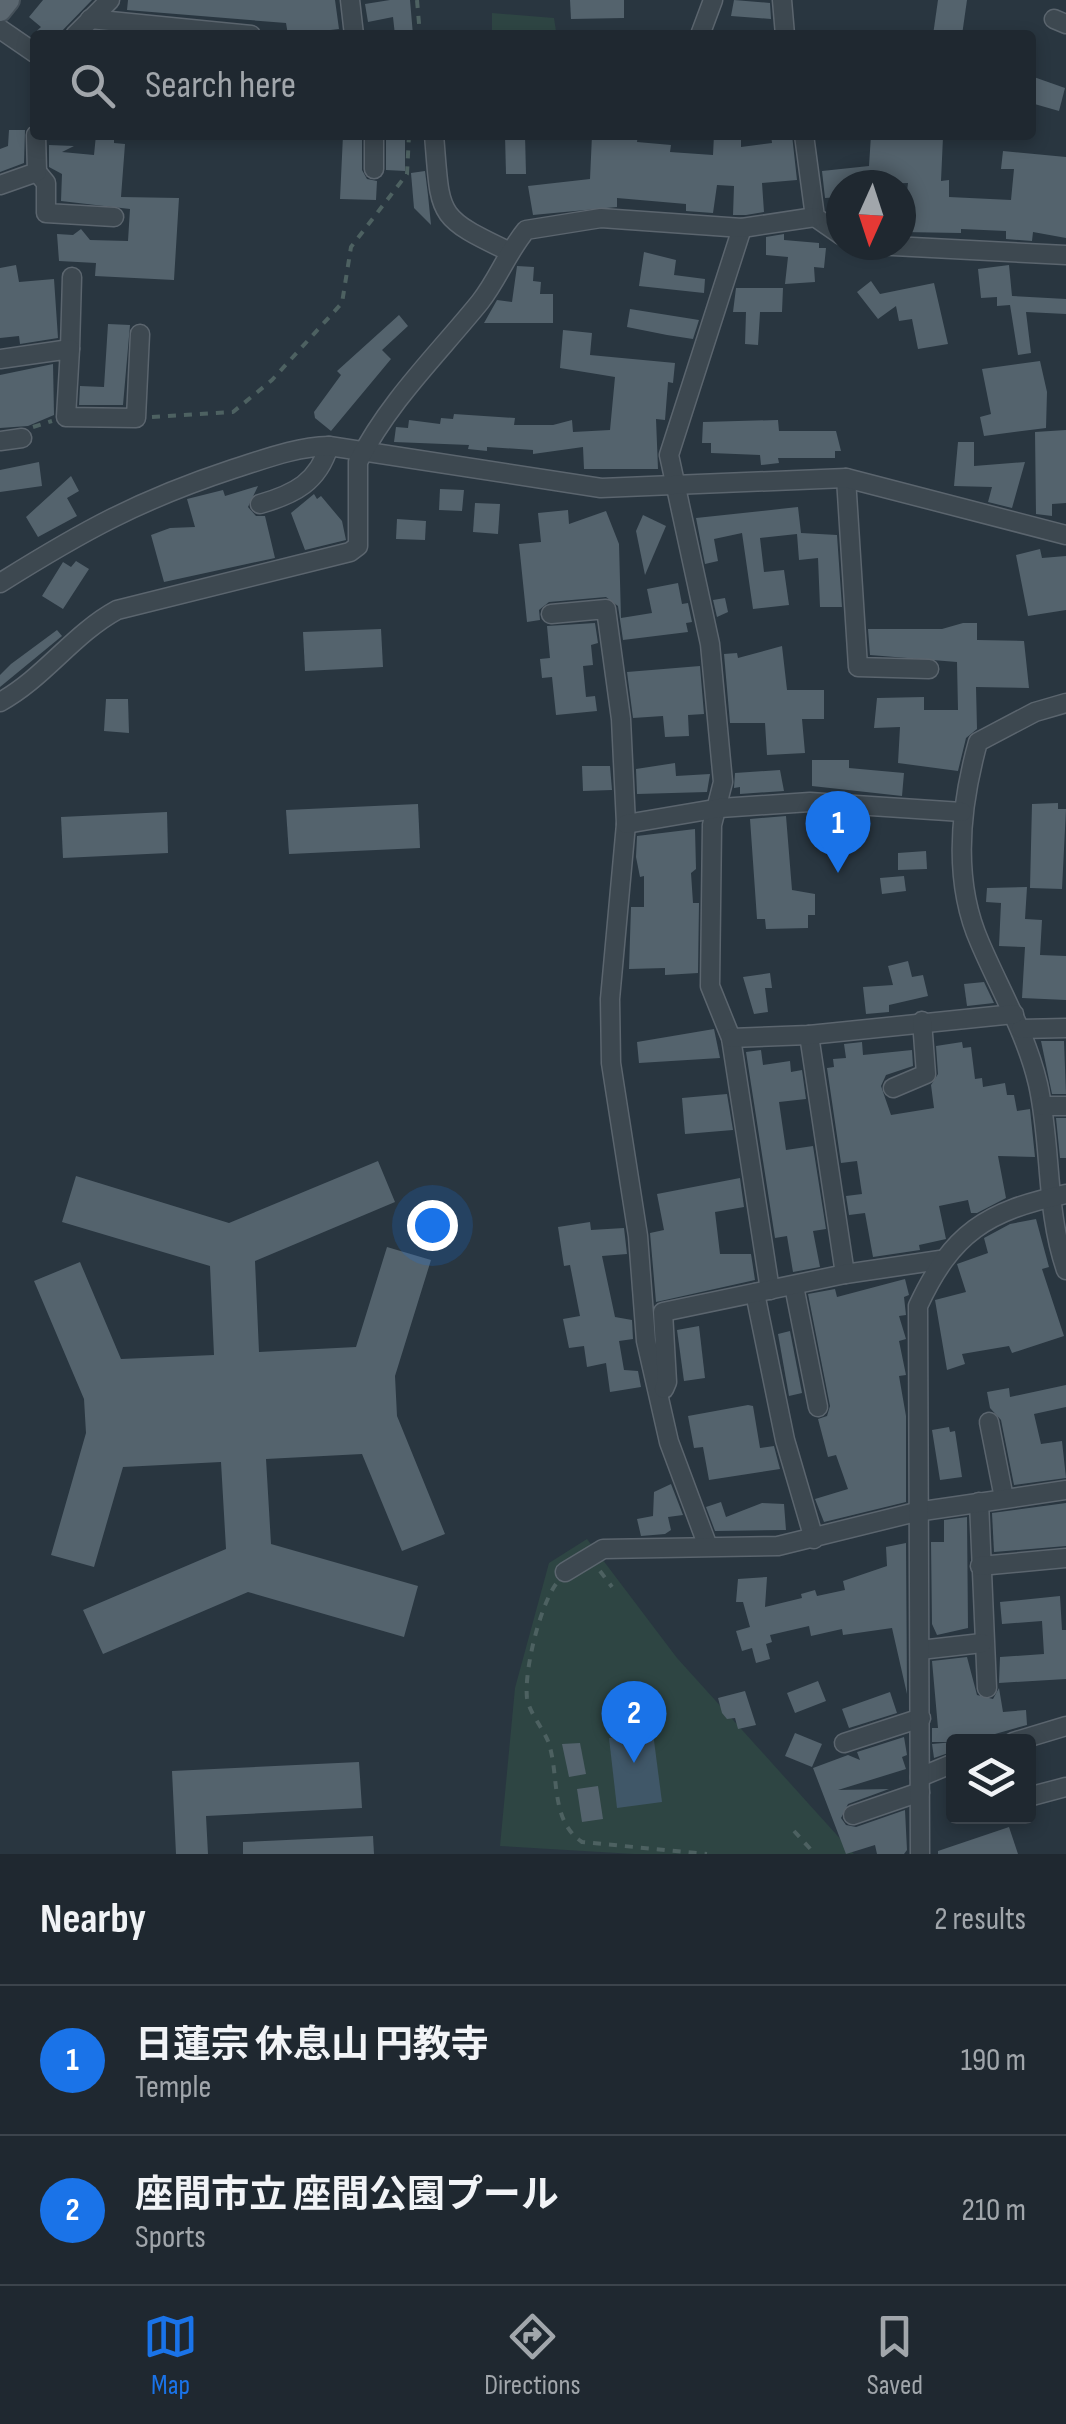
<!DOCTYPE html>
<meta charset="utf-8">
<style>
:root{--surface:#1f2830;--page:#2c343c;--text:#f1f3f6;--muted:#a1a6ab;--line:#3c444c;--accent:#1a73e8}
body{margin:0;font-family:"Sofia Sans Condensed","Noto Sans JP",sans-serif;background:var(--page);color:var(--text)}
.controls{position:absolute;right:30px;bottom:30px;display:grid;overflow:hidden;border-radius:10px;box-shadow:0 5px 15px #0003}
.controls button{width:90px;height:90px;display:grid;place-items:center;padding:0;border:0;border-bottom:2px solid var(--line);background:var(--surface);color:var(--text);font:50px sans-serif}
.compass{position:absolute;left:826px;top:170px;width:90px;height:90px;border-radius:50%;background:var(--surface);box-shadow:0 5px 15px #0003;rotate:183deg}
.you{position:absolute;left:432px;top:1225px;width:35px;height:35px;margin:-25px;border:8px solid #fff;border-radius:50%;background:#1a73e8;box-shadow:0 0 0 15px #1a73e833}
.badge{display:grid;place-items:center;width:65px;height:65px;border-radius:50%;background:var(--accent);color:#fff;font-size:32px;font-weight:700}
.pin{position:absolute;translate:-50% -82px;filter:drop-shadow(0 2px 5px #0008)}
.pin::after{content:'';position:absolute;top:52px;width:35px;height:30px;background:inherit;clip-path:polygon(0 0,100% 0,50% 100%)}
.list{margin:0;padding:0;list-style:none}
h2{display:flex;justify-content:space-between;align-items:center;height:130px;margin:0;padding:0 40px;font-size:42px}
h2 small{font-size:32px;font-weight:400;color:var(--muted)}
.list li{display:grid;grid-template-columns:65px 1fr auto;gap:30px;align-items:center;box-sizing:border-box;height:150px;padding:0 40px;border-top:2px solid var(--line)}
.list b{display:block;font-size:38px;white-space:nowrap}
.list p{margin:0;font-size:32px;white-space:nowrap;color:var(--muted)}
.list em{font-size:32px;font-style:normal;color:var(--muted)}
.icon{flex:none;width:55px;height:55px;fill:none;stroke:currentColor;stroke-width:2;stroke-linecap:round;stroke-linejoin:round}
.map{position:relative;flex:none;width:1066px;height:1854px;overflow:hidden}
.search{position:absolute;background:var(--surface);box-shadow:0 5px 15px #0003;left:30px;right:30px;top:30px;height:110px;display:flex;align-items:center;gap:25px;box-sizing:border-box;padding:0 35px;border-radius:10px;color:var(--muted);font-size:38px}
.sheet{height:430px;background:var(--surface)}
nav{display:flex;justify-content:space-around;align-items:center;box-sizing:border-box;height:140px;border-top:2px solid var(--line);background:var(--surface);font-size:28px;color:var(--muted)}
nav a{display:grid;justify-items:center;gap:5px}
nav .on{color:var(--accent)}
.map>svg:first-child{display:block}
.green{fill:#2e4543}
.water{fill:#405768}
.building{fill:#54636d}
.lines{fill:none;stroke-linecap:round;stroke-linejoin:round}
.minor-casing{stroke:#5b656e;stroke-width:21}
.major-casing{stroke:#46515a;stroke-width:26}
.path{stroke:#4d6161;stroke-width:4;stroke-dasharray:8 8;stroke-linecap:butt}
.minor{stroke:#3d4850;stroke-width:18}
.major{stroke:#5b6770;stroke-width:22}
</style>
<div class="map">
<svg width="1066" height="1854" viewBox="0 0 1066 1854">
<rect width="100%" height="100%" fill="#293640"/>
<!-- green -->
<g class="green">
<polygon points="492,13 554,18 556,31 569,35 492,35"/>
<polygon points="587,1539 677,1658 854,1854 634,1854 500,1846 515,1688 549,1563"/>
</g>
<!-- water -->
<polygon class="water" points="653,1733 662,1802 617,1808 609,1738"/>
<!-- building -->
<g class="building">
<polygon points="43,0 92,0 58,35 32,35 41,27 29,17"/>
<polygon points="128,0 335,0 339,29 288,35 286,23 127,10"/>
<polygon points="390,0 410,0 413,35 395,35 393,17 368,22 365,4"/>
<polygon points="570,0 624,0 624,18 571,19"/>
<polygon points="734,0 770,3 771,19 731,16"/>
<polygon points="938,0 967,0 962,35 933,35"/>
<polygon points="1031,76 1065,88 1059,111 1031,103"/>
<polygon points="9,130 25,130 24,163 0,172 0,149 8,146"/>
<polygon points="96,135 114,135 114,143 125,144 121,197 179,198 174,280 95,276 96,263 59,261 57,234 73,235 81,229 90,240 128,241 130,209 61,201 62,174 49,167 49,145 74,146 62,152 94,155"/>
<polygon points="343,135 362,135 362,170 367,179 377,181 376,200 340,199"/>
<polygon points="386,135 405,135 405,171 386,170"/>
<polygon points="505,135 525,135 526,174 506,174"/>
<polygon points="592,135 638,135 637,142 671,145 670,152 713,155 714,135 741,135 741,147 772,143 771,135 792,135 797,180 762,183 764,212 746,215 733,215 734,186 717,185 713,213 686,211 686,204 617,198 617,207 533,215 528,186 590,179"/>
<polygon points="871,135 943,137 941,181 949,180 949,197 1011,200 1014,169 1001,169 1003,151 1066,157 1066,238 1033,232 1032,241 1006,239 1006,231 961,229 961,233 902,232 908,183 841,185 841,197 825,198 822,171 869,166"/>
<polygon points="425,171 428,195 431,225 414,208 411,173"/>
<polygon points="784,234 784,240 819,243 819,248 826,248 824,268 814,267 815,282 785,284 788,257 766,255 766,237"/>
<polygon points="644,252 676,260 674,275 705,279 704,293 639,286"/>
<polygon points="16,265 19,282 54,279 58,338 20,344 19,336 0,338 0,268"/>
<polygon points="1009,265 1012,296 1066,299 1066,314 1026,312 1031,353 1018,355 1010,305 997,306 997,297 981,298 978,269"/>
<polygon points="517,266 534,267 533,281 541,282 540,294 553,294 553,323 484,323 497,300 512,302"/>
<polygon points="871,281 880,294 934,283 948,344 918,349 912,319 899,321 896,306 878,319 857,292"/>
<polygon points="736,288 783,288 782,312 760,312 758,345 745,344 746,312 733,312"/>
<polygon points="630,309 699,320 693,339 667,335 627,327"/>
<polygon points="399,315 408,326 382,350 391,359 331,431 315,418 314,412 341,375 337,371"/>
<polygon points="108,324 130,325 123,405 79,405 80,386 104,387"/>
<polygon points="563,330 592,333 590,355 675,363 673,383 668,382 665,420 656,419 658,469 584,469 583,447 533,454 533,450 487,447 487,451 468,449 469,445 394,442 396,427 408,428 409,420 440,424 441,418 453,419 454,414 515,418 514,425 553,425 572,420 573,432 610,430 615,377 560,368"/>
<polygon points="1040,361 1047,392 1046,428 984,436 980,417 991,414 982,369"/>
<polygon points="53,364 54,415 28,426 0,428 0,375"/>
<polygon points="778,420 779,431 836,431 841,451 835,451 835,458 778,458 779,463 761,465 760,455 711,453 711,443 702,443 703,422"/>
<polygon points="1066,430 1066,503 1052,504 1052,516 1036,514 1035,432"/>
<polygon points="958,442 974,442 974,466 1025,462 1012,508 988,502 992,487 954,486"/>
<polygon points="39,462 42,486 0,492 0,470"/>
<polygon points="71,476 79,491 67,498 77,516 38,537 26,517"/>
<polygon points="258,486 248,507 256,516 265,516 275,558 164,582 151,535 170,528 195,527 187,499 223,490 225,496"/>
<polygon points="440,489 464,490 462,511 439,510"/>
<polygon points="314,494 317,499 321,496 342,521 346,540 305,550 291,513"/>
<polygon points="475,503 500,504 498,534 473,532"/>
<polygon points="798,507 801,533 837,535 842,607 820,607 818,558 799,560 797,534 760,538 764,572 784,570 789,605 753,609 742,533 714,539 718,561 705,564 696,518"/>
<polygon points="568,510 569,524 606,511 619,544 621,618 652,613 647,589 678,583 682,604 688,603 692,622 686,623 688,632 623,640 618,606 606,597 549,602 539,610 540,620 527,622 519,544 541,542 538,513"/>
<polygon points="643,515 666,526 645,575 636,531"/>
<polygon points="397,519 426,521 425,540 396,539"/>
<polygon points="1040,549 1042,558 1066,556 1066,610 1028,616 1016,555"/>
<polygon points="76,561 89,569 63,609 42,596 63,562 71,567"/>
<polygon points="725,598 728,612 717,617 713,600"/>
<polygon points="595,623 598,643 591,645 593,665 583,666 586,697 595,696 597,711 556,715 552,677 542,678 540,659 550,658 547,626"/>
<polygon points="963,623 977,623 977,640 1024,641 1029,688 976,687 977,729 966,738 958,771 898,763 900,727 874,728 877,698 924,697 924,710 958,710 957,662 870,655 868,629 942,629"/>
<polygon points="381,629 383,667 305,671 303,632"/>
<polygon points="57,630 62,636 0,687 0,675 11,664"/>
<polygon points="782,646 787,690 824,690 824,719 802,719 805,753 767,755 765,723 730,723 724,654 737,653 738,658"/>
<polygon points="700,666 704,714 688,715 689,736 665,737 663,716 633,718 627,672"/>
<polygon points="106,699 128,699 129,733 104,731"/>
<polygon points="812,760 849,760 849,768 904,773 902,796 812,786"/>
<polygon points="675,763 676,776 710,774 707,792 637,794 636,769"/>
<polygon points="582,766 610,766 612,790 583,791"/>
<polygon points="780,770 784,791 740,794 740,787 734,788 735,773"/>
<polygon points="1058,803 1058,809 1066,809 1062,889 1030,888 1032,804"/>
<polygon points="418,804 420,848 289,854 286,810"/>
<polygon points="167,812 168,853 63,858 61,817"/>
<polygon points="786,816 792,890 815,894 815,915 808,915 808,928 766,929 765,919 757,919 750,819"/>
<polygon points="695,829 696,869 691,873 693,903 699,903 698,973 665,975 665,968 629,969 631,907 644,907 644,876 640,877 636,857 637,836"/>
<polygon points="926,851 927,869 898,870 898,853"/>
<polygon points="904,876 906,891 882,894 880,878"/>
<polygon points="1027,887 1025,919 1042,920 1040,955 1066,956 1066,1000 1022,998 1025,947 999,946 1001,903 986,902 987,888"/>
<polygon points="908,961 912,977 923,975 928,996 889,1005 889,1012 866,1014 863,987 893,985 888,966"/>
<polygon points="770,973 772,988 765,988 768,1012 754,1014 743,977"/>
<polygon points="984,982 994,1003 967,1006 964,984"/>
<polygon points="714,1029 720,1058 639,1063 637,1042"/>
<polygon points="1041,1041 1064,1041 1066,1094 1052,1094"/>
<polygon points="862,1042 863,1055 912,1050 913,1066 886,1075 881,1086 891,1115 934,1108 931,1085 938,1074 936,1046 962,1042 963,1048 971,1047 975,1079 982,1078 983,1087 1005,1083 1007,1095 1014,1095 1017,1111 1030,1109 1035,1157 998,1156 1006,1198 977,1213 971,1213 968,1200 939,1206 946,1239 919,1245 920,1250 873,1257 865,1213 849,1215 846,1196 862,1194 857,1161 841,1163 827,1068 834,1067 833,1059 846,1058 844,1044"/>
<polygon points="761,1050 763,1065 790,1061 791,1072 802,1070 806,1099 779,1102 786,1150 813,1146 826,1229 813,1231 820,1267 793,1272 787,1236 775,1238 746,1052"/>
<polygon points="727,1094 733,1130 685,1134 682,1098"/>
<polygon points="1056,1118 1066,1118 1066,1158 1060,1158"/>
<polygon points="378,1161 395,1202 255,1261 259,1352 356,1347 387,1247 431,1260 395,1376 397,1416 445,1534 402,1551 362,1454 266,1459 271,1544 418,1586 404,1637 248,1592 103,1654 83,1610 226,1549 221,1462 123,1467 94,1567 51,1555 86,1433 84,1399 34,1281 80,1262 121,1359 214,1355 210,1266 62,1222 76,1176 229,1223"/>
<polygon points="740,1178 744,1207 715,1212 720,1254 751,1254 755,1280 656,1302 650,1233 664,1230 657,1194"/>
<polygon points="1036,1219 1049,1267 1042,1269 1064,1336 1012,1353 1009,1346 962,1354 965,1364 947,1370 935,1300 966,1292 957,1264 988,1253 984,1238 1010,1224"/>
<polygon points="590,1222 591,1230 624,1228 627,1254 602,1256 615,1317 632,1320 633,1339 619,1341 624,1370 638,1371 641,1387 610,1392 606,1363 587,1367 584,1346 569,1348 563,1319 580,1316 570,1265 564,1266 558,1227"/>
<polygon points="905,1279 909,1295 904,1297 906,1315 899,1316 906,1339 899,1341 906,1375 899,1376 906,1416 906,1502 824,1522 815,1499 848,1489 836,1455 828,1457 818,1419 827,1416 830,1406 808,1294 835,1289 837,1297"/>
<polygon points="699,1326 705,1378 684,1381 677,1330"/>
<polygon points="790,1331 802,1393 789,1396 778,1334"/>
<polygon points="1066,1385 1066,1407 1034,1414 1041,1444 1062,1441 1066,1478 1014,1485 1001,1420 990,1408 987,1392 1009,1388 1010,1397"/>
<polygon points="748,1405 753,1406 760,1448 774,1446 780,1469 709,1480 703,1447 694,1448 688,1416"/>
<polygon points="949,1427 950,1432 955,1431 962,1477 940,1480 932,1430"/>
<polygon points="671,1484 683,1515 668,1517 671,1530 665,1534 641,1536 637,1519 653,1516 654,1492"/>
<polygon points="721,1502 726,1517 762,1503 784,1504 786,1530 715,1531 706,1507"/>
<polygon points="1066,1503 1066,1546 994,1552 992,1513"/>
<polygon points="967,1517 968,1628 937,1635 932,1624 931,1542 944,1542 944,1520"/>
<polygon points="906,1543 907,1694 892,1628 843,1635 842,1629 811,1636 809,1626 770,1635 772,1642 766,1644 770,1659 756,1663 752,1648 742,1651 736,1631 750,1627 743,1602 736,1602 738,1579 767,1577 765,1607 802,1598 801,1594 815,1590 817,1596 845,1590 843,1581 887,1566 886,1547"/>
<polygon points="1060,1596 1062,1630 1066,1630 1066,1679 999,1683 1000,1657 1044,1654 1042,1621 1002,1624 1000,1602"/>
<polygon points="967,1657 977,1695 993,1699 999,1688 1003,1712 1026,1710 1027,1725 988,1736 989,1742 932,1742 932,1728 938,1728 932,1661"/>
<polygon points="818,1681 826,1701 795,1713 787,1693"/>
<polygon points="745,1691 756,1725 738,1729 735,1718 727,1719 722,1713 718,1698"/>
<polygon points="890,1692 897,1713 849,1728 842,1709"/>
<polygon points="795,1733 822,1744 812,1767 785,1756"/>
<polygon points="904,1737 907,1755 902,1757 906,1769 838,1790 889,1789 848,1804 841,1818 846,1825 856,1827 905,1810 907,1850 904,1854 877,1854 875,1845 846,1854 813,1768 848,1755 860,1760 857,1752"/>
<polygon points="954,1742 954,1751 934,1758 932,1744"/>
<polygon points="580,1743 586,1774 569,1777 562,1744"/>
<polygon points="359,1762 362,1808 206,1816 208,1854 176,1854 172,1771"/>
<polygon points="598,1786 603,1819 582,1822 577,1789"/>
<polygon points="1009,1827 1018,1854 938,1854 938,1851"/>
<polygon points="373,1836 374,1854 243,1854 243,1842"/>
</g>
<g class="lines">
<!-- minor casing -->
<g class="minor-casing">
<g id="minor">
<polyline points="350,0 354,35"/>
<polyline points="782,0 785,35"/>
<polyline points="90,19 251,35"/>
<polyline points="1054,19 1066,24"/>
<polyline points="0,29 35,53"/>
<polyline points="75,35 110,0"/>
<polyline points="700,35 713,0"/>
<path d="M434,135C441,215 434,216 508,251"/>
<polyline points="804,135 815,217 841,235"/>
<polyline points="374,169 374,135"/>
<polyline points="37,172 46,183 46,213 114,217"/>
<polyline points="0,185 37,172 36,135"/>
<polyline points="742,228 669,455 710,644 723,782 712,825 710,986 731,1038 770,1290"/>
<polyline points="874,245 1066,255"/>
<polyline points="70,349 72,277"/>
<polyline points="0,359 70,349 66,417 136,418 140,334"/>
<polyline points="0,441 22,438"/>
<polyline points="846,478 858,667 929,669"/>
<path d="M260,504C295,494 318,482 329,446"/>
<path d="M0,583C83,531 139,500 233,469C265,459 295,447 329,446L601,488L846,478L1066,535"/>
<polyline points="551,614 606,609 621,719 626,824 610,999 611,1063 638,1236 646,1341 669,1442 707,1544"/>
<path d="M0,702C44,678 73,634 117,610L350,552L358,546V462C389,401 437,355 480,302C498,279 507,253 526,230L601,218L742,228L815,217"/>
<path d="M1066,703L1035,712L978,742C960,807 952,880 980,943C1000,990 1026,1033 1038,1084C1052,1147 1045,1209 1066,1270"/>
<polyline points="626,824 720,808 810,802 962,812"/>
<polyline points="1021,1029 1066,1028"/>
<polyline points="809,1035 845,1274"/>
<polyline points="731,1038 809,1035 1014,1014"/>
<polyline points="893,1088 926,1074 922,1021"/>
<polyline points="1043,1106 1066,1106"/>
<polyline points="794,1286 818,1407"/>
<polyline points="755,1293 785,1440 814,1539"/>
<polyline points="664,1389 667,1382 663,1312 845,1274 940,1260"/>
<polyline points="989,1422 1004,1498"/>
<polyline points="979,1502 987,1688"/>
<polyline points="980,1566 1066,1558"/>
<polyline points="565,1572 603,1549 778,1546 916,1512 1066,1490"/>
<polyline points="920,1650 982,1643"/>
<polyline points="1013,1742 1066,1726"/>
<polyline points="844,1743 921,1718"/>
<polyline points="920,1777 954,1763"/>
<polyline points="1028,1797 1066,1787"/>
<polyline points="853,1815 920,1792"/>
<path d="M920,1854L918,1306C952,1233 986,1211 1066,1194"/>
</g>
</g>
<!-- major casing -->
<g class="major-casing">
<polyline id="major" points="0,10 8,0"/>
</g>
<!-- path -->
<g class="path">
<polyline points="417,0 420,35"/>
<polyline points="152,417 233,412 272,380 342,303 351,247 407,174 409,135"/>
<polyline points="33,427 52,421"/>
<polyline points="600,1571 612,1587"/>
<path d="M556,1584C540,1606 524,1670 527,1698C529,1712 542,1727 548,1741C560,1774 549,1820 582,1842L707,1854"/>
<polyline points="794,1831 815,1854"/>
</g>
<!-- minor -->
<use href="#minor" class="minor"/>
<!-- major -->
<use href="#major" class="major"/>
</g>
</svg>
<div class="controls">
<button><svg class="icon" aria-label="layers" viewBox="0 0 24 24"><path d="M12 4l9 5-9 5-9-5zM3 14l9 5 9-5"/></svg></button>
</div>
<svg class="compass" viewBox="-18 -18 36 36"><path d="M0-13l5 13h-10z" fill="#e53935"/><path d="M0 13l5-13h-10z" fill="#a1a6ab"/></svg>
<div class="you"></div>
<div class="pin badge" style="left:838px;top:873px">1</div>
<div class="pin badge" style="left:634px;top:1763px">2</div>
<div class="search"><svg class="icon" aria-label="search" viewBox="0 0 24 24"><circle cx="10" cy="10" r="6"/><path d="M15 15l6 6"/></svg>Search here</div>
</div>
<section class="sheet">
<h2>Nearby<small>2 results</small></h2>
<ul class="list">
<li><span class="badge">1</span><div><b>日蓮宗 休息山 円教寺</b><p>Temple</p></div><em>190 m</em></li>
<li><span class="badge">2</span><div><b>座間市立 座間公園プール</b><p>Sports</p></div><em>210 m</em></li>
</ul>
</section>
<nav>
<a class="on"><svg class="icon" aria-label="map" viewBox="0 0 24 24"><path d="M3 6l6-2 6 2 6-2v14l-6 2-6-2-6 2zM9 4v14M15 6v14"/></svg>Map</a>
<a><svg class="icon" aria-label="directions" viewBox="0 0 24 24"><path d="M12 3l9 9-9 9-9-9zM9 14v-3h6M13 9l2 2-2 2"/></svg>Directions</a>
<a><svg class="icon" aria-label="saved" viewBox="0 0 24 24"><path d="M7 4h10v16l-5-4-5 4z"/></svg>Saved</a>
</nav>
